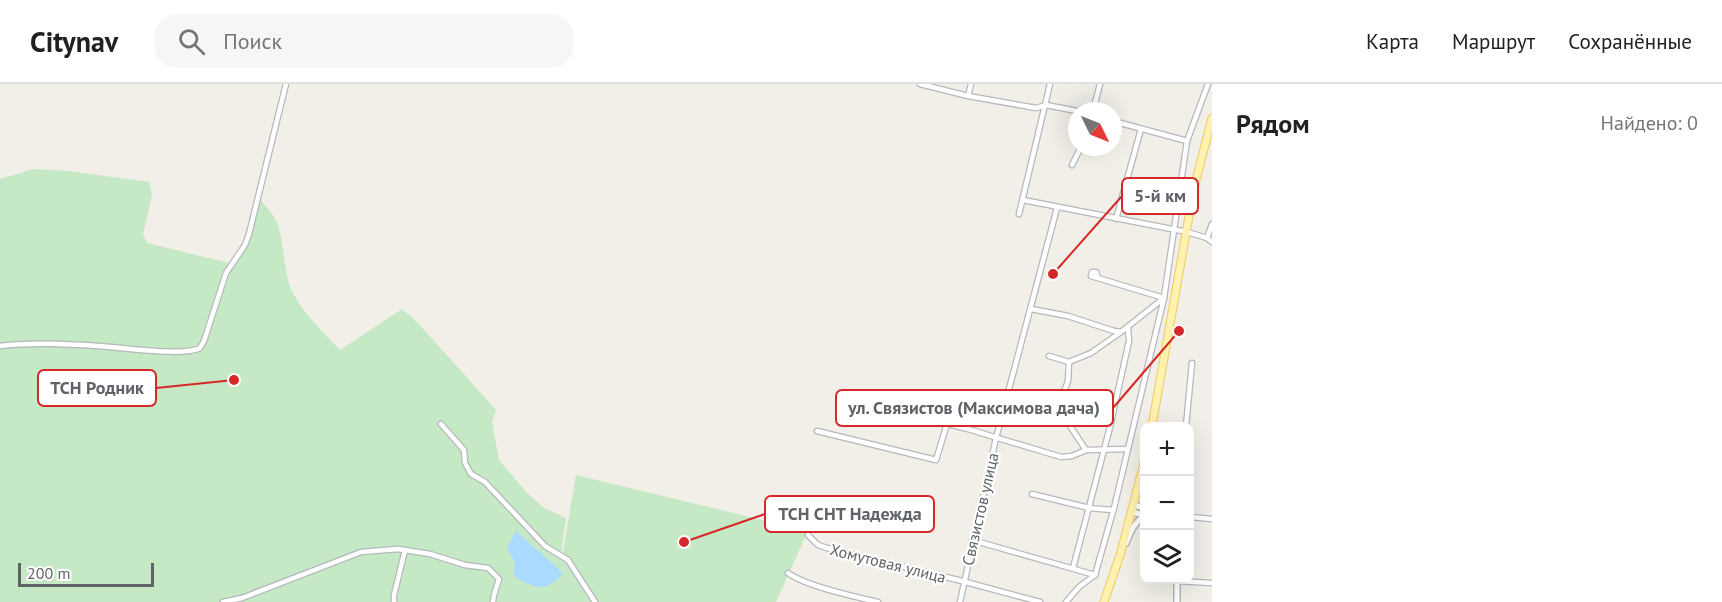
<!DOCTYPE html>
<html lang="ru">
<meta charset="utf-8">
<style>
:root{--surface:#fff;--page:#f6f6f6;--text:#202124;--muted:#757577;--line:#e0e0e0}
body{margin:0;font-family:"PT Sans",sans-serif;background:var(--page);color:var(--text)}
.controls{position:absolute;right:18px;bottom:18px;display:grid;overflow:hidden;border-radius:12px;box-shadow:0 6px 24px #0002}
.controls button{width:54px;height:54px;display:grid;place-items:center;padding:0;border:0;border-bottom:2px solid var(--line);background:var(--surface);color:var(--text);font:30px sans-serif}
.compass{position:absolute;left:1068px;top:18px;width:54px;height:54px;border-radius:50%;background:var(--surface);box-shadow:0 6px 24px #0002;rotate:133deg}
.scale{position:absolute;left:18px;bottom:15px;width:136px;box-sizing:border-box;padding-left:6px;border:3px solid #5f6368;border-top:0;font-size:16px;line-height:21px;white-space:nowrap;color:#5f6368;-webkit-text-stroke:4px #fff;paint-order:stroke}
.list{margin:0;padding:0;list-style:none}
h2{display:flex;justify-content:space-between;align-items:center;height:78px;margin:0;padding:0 24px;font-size:26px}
h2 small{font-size:20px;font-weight:400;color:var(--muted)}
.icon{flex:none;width:33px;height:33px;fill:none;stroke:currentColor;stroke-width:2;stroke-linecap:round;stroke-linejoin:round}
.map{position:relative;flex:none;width:1212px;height:518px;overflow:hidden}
header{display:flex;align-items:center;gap:36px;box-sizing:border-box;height:84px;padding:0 30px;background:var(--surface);border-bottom:2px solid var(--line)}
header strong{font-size:28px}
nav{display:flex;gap:33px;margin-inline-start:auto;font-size:21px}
.search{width:420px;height:54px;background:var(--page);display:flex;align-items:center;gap:15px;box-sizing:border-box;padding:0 21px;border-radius:24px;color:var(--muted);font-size:22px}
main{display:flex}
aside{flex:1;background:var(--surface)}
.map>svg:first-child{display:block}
.green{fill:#c5e8c5}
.water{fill:#aadaff}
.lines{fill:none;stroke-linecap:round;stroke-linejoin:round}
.minor-casing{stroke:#b5b8bc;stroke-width:7}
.tertiary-casing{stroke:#b5b8bc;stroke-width:8}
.primary-casing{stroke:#f2c960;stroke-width:9}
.minor{stroke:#fff;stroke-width:4.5}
.tertiary{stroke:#fff;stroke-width:5}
.primary{stroke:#fff2af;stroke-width:7}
.labels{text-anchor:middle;stroke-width:4.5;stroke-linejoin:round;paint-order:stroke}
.street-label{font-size:16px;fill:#5f6368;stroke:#fff}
.leader{fill:none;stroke:#d62828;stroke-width:2}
.callout-dot{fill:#d62828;stroke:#fff;stroke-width:2}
.callout{fill:#fff;stroke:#d62828;stroke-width:2}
.callout-label{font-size:18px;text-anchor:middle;font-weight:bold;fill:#5f6368}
</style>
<header>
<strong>Citynav</strong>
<div class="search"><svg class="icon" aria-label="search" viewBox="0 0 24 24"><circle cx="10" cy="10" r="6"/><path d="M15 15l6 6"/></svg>Поиск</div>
<nav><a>Карта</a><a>Маршрут</a><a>Сохранённые</a></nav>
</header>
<main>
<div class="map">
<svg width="1212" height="518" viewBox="0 0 1212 518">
<rect width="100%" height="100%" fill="#f1efe8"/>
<!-- green -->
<g class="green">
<path d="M33,85L68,87L149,98L152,111L143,150L147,159L233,180L249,154L259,114C267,124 276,133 279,145C285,166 283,189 293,209C305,231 323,248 340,266L402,225L417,238L496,326L492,338L499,376L527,409L544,424L566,434L561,469L594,518H0V95Z"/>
<polygon points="576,391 808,447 776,518 597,518 563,468"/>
</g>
<!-- water -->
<path class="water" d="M516,447L563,489C547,510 532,504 513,491L515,479L507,464Z"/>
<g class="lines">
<!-- minor casing -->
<g class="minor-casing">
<g id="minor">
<polyline points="920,0 968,12 1036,24 1046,21 1077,27"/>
<polyline points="968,12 971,0"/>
<polyline points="1093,27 1100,0"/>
<polyline points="1113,37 1187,57"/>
<polyline points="1072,81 1081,63"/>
<polyline points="1023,116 1187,148 1207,154 1212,158"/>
<polyline points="1019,130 1050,0"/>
<polyline points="1116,135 1141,45"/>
<polyline points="1207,154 1212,140"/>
<polyline points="1098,194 1096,188 1092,188 1091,192 1164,214"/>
<polyline points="1031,225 1068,232 1114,247 1121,248 1164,214"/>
<path d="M0,262C32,258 66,260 98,262C120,263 184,273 200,264L204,257L226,189L245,161L249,150L286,0"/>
<polyline points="1049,272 1069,278"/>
<polyline points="840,313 968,345 1061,373 1072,372 1086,366 1128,365"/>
<polyline points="1008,313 1058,324"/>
<polyline points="441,340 464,366 465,379 471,390 485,398 545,462 568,476 595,518"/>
<polyline points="1186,342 1192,279"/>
<polyline points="817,347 936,376 947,340"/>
<polyline points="1086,366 1058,324 1068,297 1069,278 1091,269 1121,248"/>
<polyline points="1032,410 1089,424 1113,426"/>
<polyline points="1190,433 1212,435"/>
<polyline points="808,451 818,461 827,464 962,497 1040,518"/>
<polyline points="972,456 1095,491"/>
<polyline points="1073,484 1110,343 1129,257 1128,244"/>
<path d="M788,489C805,502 856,513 878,518"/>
<polyline points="1095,491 1114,424 1164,214 1187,57 1208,0"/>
<polyline points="1177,497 1212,499"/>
<path d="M223,518L242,514L361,468L398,465L430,470L465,481L488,484L499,495C497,503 493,510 493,518"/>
<polyline points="394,518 394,511 405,466"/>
<polyline points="960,518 996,354 1057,124"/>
<polyline points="1066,518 1079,503 1095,491"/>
</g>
</g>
<!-- tertiary casing -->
<g class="tertiary-casing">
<g id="tertiary">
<polyline points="1144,409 1144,415"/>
<polyline points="1134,421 1144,424"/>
<polyline points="1132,428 1144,431"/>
<path d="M1126,459C1130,449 1135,437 1144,433"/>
<polyline points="1177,518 1177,496"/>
</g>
</g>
<!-- primary casing -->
<g class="primary-casing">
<g id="primary">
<polyline points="1152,342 1194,104 1212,34"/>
<polyline points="1104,518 1121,468 1144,379"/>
</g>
</g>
<!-- minor -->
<use href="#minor" class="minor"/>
<!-- tertiary -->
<use href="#tertiary" class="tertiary"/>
<!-- primary -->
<use href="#primary" class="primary"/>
</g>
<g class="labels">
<!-- street labels -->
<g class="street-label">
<text transform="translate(980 425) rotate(-77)" y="6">Связистов улица</text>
<text transform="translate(888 479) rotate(14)" y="6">Хомутовая улица</text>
</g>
</g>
<!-- callouts -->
<path class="leader" d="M1053 190L1122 112M234 296L156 304M1179 247L1113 324M684 458L765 430"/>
<g class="callout-dot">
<circle cx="1053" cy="190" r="6"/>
<circle cx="234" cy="296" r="6"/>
<circle cx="1179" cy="247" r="6"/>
<circle cx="684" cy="458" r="6"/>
</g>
<g class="callout">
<rect x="1122" y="94" width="76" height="36" rx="6"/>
<rect x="38" y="286" width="118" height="36" rx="6"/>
<rect x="836" y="306" width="277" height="36" rx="6"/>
<rect x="765" y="412" width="169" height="36" rx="6"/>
</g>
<g class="callout-label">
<text x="1160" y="118">5-й км</text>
<text x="97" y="310">ТСН Родник</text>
<text x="974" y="330">ул. Связистов (Максимова дача)</text>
<text x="850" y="436">ТСН СНТ Надежда</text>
</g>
</svg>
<div class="controls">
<button>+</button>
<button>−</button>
<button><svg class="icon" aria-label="layers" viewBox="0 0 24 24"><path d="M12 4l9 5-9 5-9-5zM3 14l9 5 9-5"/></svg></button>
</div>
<svg class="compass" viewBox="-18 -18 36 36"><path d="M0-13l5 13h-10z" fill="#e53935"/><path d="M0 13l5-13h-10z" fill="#757577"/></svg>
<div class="scale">200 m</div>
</div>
<aside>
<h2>Рядом<small>Найдено: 0</small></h2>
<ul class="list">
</ul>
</aside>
</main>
